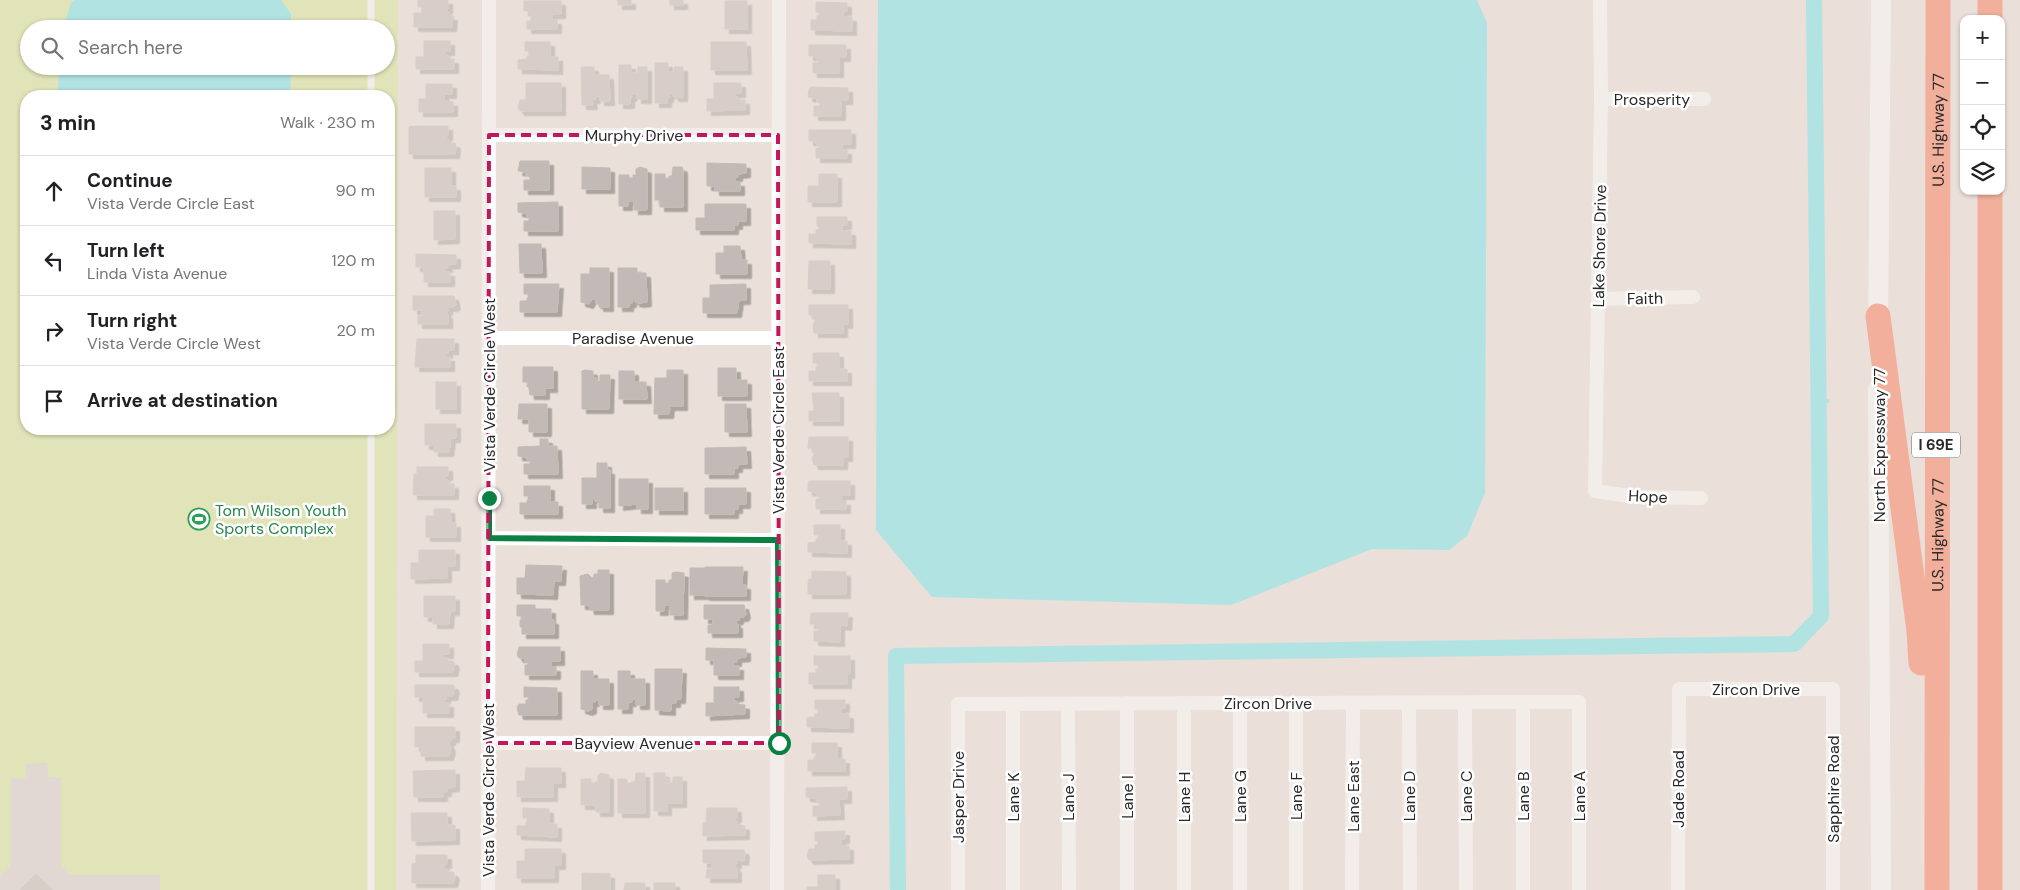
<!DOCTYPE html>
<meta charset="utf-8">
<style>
:root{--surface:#fff;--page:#f6f6f6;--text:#202124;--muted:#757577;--line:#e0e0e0}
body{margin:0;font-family:"DM Sans",sans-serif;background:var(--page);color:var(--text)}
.controls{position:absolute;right:15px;top:15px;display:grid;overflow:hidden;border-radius:10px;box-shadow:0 1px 4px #0004}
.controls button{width:45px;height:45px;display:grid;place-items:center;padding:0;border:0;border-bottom:1px solid var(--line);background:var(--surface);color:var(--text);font:25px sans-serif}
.stop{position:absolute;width:15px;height:15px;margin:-11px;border:4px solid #0b8043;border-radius:50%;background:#fff}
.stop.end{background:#0b8043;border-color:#fff;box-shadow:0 1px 5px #0008}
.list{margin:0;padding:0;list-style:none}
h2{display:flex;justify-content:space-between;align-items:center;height:65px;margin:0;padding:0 20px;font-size:21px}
h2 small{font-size:16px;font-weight:400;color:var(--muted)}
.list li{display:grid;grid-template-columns:32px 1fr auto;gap:15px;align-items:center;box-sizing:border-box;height:70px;padding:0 20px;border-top:1px solid var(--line)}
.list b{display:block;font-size:19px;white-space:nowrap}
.list p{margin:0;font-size:16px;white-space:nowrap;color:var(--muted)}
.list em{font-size:16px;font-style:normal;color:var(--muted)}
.icon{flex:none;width:28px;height:28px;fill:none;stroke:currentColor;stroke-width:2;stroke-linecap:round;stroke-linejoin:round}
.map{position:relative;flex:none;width:2020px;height:890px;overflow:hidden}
.search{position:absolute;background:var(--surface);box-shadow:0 1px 4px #0004;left:20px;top:20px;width:375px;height:55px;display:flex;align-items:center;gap:12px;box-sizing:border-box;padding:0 18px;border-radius:28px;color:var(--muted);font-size:19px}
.panel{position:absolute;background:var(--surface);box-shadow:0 1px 4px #0004;left:20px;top:90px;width:375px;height:345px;border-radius:20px}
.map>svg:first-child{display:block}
.pitch{fill:#d7e990;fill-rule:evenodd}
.plaza{fill:#d7d0cc}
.water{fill:#6be8ee}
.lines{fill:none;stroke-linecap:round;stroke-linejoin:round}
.stream{stroke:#6be8ee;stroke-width:4.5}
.canal{stroke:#6be8ee;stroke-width:16}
.building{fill:#c3b9b6;stroke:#c5bbb3;filter:url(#shadow)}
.service{stroke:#fff;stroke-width:7}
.minor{stroke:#fff;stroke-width:14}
.secondary{stroke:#fff;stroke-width:20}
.motorway{stroke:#fd7551;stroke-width:25}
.route{stroke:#0b8043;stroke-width:6}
.marked{fill:none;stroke:#c2185b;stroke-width:4;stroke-dasharray:10 6;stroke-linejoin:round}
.labels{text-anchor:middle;stroke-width:5;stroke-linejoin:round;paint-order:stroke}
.shield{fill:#fff;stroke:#686868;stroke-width:1}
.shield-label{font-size:15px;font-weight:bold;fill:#282828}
.street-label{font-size:16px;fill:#282828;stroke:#fff}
.leisure-label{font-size:16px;fill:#27864d;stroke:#fff;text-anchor:start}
</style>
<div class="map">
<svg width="2020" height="890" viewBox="0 0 2020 890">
<defs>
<filter id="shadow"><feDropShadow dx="4.5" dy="4.5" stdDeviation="0" flood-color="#0004"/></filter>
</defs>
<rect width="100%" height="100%" fill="#eadfd9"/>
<!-- pitch -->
<path class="pitch" d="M0,0H398L396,890H0ZM29,29H386V66H29ZM26,96H389V429H26Z"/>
<!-- plaza -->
<polygon class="plaza" points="47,763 48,777 61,778 61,865 71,875 160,875 160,890 52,890 36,874 20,890 0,890 0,876 11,865 11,778 26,778 26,764"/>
<!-- water -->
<g class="water">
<polygon points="75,0 281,0 291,14 291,29 63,29 71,3"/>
<polygon points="878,0 1477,0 1487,23 1485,493 1467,536 1449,550 1372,549 1231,605 932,597 876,530"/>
<polygon points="59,66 291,66 290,96 58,96"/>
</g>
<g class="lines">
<!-- stream -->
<polyline class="stream" points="1818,401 1827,401"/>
<!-- canal -->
<polyline class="canal" points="898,890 896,656 1794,644 1821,616 1814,0"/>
</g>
<!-- building -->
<g class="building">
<polygon points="418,0 448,0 448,9 446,9 446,12 449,12 449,16 453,16 452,27 414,27 414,13 422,13 422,7 418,7"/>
<rect x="618" y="0" width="13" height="5"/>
<rect x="670" y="0" width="13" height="5"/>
<polygon points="524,1 561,1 561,14 552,14 552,20 557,20 557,29 527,29 527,21 531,21 531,13 529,13 529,11 524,11"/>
<rect x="725" y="1" width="22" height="28"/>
<polygon points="816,2 847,3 847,11 843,11 843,17 852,17 852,31 811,30 811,20 817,20 817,16 819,16 819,12 816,12"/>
<polygon points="424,41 450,41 450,51 445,51 445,55 448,55 448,59 454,59 454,69 416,69 416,57 424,57"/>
<polygon points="525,42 550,42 550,57 558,57 558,70 518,69 518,60 527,59 527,56 529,56 529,51 525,51"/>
<polygon points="711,42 746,42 747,70 711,70"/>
<polygon points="809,45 846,45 846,57 839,57 839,73 813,73 813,63 818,63 818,59 816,59 816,56 809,56"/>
<polygon points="655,63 668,63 668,72 674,72 674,67 683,67 683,97 674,97 674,94 669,94 669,98 667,98 667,103 655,103"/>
<polygon points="619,65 631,65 631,73 638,73 638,67 647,67 647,99 637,99 637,94 633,94 632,97 630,97 630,104 619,104"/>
<polygon points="581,67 594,67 594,75 609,75 610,101 600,101 600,96 596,96 596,99 592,99 593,105 582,105"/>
<polygon points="526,83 561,83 561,111 520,111 518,108 520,100 526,100"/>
<polygon points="714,83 741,83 741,93 735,93 735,97 738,97 738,100 745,100 745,110 707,111 707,99 714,99"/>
<polygon points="426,84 452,84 452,94 444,94 444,101 453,102 453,112 419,112 419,99 426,99"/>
<polygon points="811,87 848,88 848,100 841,100 841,116 814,116 814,106 820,106 820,102 817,102 817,98 808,97 809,89"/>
<polygon points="417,126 448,126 448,136 446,136 446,140 449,140 449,143 455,143 456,146 455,154 409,154 409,127"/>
<polygon points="809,130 851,130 851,144 842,144 842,150 847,150 847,158 816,158 816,148 819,148 819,144 816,144 816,141 809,141"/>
<polygon points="520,161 549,161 549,190 524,190 524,180 530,180 530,176 526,176 526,172 518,171"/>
<polygon points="707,163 746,164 746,173 738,174 738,177 735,177 735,182 740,182 740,191 715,191 715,186 707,186"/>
<polygon points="582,167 610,168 610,189 582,189"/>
<polygon points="640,167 647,169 647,210 634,210 634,201 628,201 628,206 619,206 619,175 629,175 629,178 633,178 633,175 636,175 636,169"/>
<polygon points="673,167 682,167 683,169 683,207 660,207 660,200 655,200 655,174 665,174 665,179 669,179 669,176 672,176"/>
<polygon points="425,168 451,168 451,186 456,186 456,197 425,197"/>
<polygon points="819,174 837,174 837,202 808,202 808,186 819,186"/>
<polygon points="558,202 558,231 524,231 524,221 529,221 529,217 527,217 527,214 518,212 518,203"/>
<polygon points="705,204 746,204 746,221 738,221 738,225 734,225 734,230 696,230 696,218 705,218"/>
<polygon points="434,211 455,211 455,239 434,240"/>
<polygon points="817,217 847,217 847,225 842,225 842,231 851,231 851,244 809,243 809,234 816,234 816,230 819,230 819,226 817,226"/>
<polygon points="519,244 541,244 542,273 520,273"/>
<polygon points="724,246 740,246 741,260 747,260 747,274 716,274 716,253 724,253"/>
<polygon points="416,254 456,255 456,264 447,265 448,268 444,268 445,272 450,272 450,282 424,282 424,267 416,267"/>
<polygon points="809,261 830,261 830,289 808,289"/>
<polygon points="590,268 609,268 609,307 599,307 599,304 596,304 596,299 592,299 589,304 581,302 581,274 590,274"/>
<polygon points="618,268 637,268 637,273 646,273 647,302 639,303 635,302 635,300 632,300 632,303 629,303 629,307 618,307"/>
<polygon points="524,284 559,284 557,312 520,312 520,301 527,301 527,298 530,298 530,294 524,294"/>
<polygon points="746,284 746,300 739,300 737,313 703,313 703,298 710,298 710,285"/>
<polygon points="413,296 454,296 456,305 454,307 448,307 448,311 446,311 446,314 448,314 448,324 418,324 418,316 422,316 422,310 413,310"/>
<polygon points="809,305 848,305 848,324 843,324 843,333 814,333 813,325 816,319 812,319 812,315 809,315"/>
<polygon points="417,339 454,339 454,350 448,350 448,354 445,353 445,357 450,357 450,367 415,367"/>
<polygon points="813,353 839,353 839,369 847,369 847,381 809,381 809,371 816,371 816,367 818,367 818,363 813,363"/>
<polygon points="523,367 553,367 553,388 545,388 545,395 530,395 528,382 523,382"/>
<polygon points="718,368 736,368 736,380 747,380 747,396 718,396"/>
<polygon points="585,370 593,371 593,378 596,378 596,381 600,381 600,375 610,375 609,409 582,409 582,371"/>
<polygon points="667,370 683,370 683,406 670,406 669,414 654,414 655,378 667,378"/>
<polygon points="619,371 634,371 634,382 646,382 647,399 619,399"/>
<rect x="436" y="382" width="20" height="27"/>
<polygon points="812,393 839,393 839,421 809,421 809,411 814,411"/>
<polygon points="519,404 547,404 547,432 529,432 529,419 518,419"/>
<polygon points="725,404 746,404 747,432 725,432"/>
<polygon points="425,424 456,424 456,438 451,438 449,452 434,452 434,445 425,445"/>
<polygon points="809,437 848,437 848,457 843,457 843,465 814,465 812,458 816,451 812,451 812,448 808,448"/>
<polygon points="540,439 548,439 548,446 557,446 558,474 524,474 524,464 530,464 530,460 527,460 527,457 518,456 518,447 540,446"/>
<polygon points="746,447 747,464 738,464 738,468 734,468 734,474 705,474 705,448"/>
<polygon points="597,463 607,463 607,470 610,470 610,508 599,508 599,501 595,501 595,498 592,498 592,504 582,504 582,478 597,478"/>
<polygon points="417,467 448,467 448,476 445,476 445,480 448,480 448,484 454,484 454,495 413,495 414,474 417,474"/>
<polygon points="619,479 648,479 648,509 637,509 637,504 619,506"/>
<polygon points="810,481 850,481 850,495 841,495 841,501 846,501 846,509 816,509 816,499 819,499 819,495 816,495 816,492 808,491 808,482"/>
<polygon points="524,486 550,486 550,502 558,502 558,514 520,514 520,503 527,503 527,500 530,500 530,496 524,496"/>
<rect x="655" y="488" width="28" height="22"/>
<polygon points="705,488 746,488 746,504 738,504 738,509 734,509 734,514 705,514"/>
<polygon points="434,509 450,509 451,523 456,523 456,537 426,537 426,516 434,516"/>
<polygon points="814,525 840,525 840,541 847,541 847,553 808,552 808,543 816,542 816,539 819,539 819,535 814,535"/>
<polygon points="419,550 455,550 455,566 447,566 447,578 411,579 411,563 419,563"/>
<polygon points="526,565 562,566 561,581 554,581 553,595 517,594 517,578 525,578"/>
<polygon points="705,567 743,567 742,585 746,585 746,596 705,596"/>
<rect x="690" y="568" width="15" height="27"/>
<polygon points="598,570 609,570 609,610 590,610 589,605 581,605 580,576 588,574 592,578 594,577 594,574 598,574"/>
<polygon points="812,571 846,572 846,594 808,594 808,583 809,579 812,579"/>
<polygon points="676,572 684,573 683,615 670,615 670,605 664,605 664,611 656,611 656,580 665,580 665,583 669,583 669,580 672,580 672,573"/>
<polygon points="424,596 455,596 455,611 450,611 449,624 433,624 433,617 424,617"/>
<polygon points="517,605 535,605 535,609 551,609 551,620 554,620 554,634 522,634 522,627 520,627 520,620 522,620 522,616 517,616"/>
<polygon points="704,605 744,605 746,614 744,617 739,617 739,620 736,620 736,624 738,624 738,633 708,633 708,625 713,625 713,619 704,619"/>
<polygon points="811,613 848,613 847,626 840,625 840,642 814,641 814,631 819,631 819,627 816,627 817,624 810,624"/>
<polygon points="423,644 449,644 449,654 443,654 443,658 447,658 447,661 453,661 455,664 453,672 415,672 415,661 423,661"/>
<polygon points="519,647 560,647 560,661 551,661 551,667 556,667 556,675 525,675 525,665 528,665 528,662 525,662 525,658 519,658 517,655"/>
<polygon points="706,648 746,649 746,657 737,658 737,662 734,662 734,666 739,666 739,675 714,675 714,660 706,660"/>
<polygon points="814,656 850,656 850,674 847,674 847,684 809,684 809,673 816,673 816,669 819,670 819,665 814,665"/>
<polygon points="655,669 682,669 681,699 676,699 676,703 671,703 671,711 655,710"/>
<polygon points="581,671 593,671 593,679 609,679 609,705 599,705 599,700 595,700 595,702 592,702 592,709 588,711 581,709"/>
<polygon points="618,671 630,671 630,679 645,679 645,705 636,705 636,699 632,699 632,702 628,702 628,709 618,709"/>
<polygon points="415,685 453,685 455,688 453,696 446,696 446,699 444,699 444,703 449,703 449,713 423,713 423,697 415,697"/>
<polygon points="524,687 557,688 557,715 519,715 517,707 519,704 526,704 526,700 529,700 529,697 524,697"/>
<polygon points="714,687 739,687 739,697 734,697 734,701 737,701 737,704 745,705 745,714 706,716 706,703 714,703"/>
<polygon points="815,700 845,700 845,708 841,708 841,714 849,714 849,728 807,727 807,718 815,717 815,714 818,714 818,709 815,709"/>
<polygon points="415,727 455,727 455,738 451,738 451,741 448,741 451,748 449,756 421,756 421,747 415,747"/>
<polygon points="812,743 837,743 837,759 845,759 845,771 808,771 808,760 814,760 814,757 817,757 817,753 812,753"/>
<polygon points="526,768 561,768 561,783 553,783 553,797 517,797 517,781 525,781"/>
<polygon points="455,770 455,787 447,788 447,792 443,792 443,797 414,797 413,771"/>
<polygon points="601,773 609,775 609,812 596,812 596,805 581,805 581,779 591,779 591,784 595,784 595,782 598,782 598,775"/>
<polygon points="636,773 645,773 645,813 618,813 618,779 627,779 627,784 631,785 631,782 635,782"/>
<polygon points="654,773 665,773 665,779 669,779 668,783 673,783 673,777 682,777 682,803 667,803 667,811 654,811"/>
<polygon points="847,787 847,799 839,799 840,815 813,816 813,806 819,806 819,801 816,801 816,798 806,797 806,788"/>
<polygon points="523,808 549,809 549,824 557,824 557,837 517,835 517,826 526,826 526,822 529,822 529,818 523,818"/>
<polygon points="707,808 737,808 737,818 735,818 735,821 737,821 737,825 745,826 745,835 703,836 703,823 706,823"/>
<polygon points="411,813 447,813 447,825 455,825 455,840 412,841"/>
<polygon points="845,831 845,839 841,839 841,846 849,846 849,859 809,860 807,856 809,849 815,849 815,845 818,845 818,841 815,841 815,832"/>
<polygon points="525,849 561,849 561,865 554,865 554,878 517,878 517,861 525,861"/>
<polygon points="703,850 744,850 745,853 744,861 737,860 737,864 735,864 735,868 737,868 737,878 706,878 707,869 712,869 712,863 703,863"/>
<polygon points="416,855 447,855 447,864 444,864 444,869 447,869 447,872 453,872 455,876 453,883 412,883 412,864 416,863"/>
<polygon points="582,873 610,874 610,890 582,890"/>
<polygon points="36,874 52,890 20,890"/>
<polygon points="818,875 835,875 835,890 807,890 807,887 818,887"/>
<polygon points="625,883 645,883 645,890 624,890"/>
<rect x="654" y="883" width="21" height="7"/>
</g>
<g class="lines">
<!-- service -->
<g class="service">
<polyline points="371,0 371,29"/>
<polyline points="371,66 371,96"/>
<polyline points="371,429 371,890"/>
</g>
<!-- minor -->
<g class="minor">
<polyline points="1600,0 1601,99 1595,491 1636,497 1701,498"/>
<polyline points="1601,99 1704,99"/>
<polyline points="489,135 778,135"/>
<polyline points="1598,299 1693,297"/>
<polyline points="489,338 778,338"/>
<polyline points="489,538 778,540"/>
<polyline points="1409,703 1410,890"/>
<polyline points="1465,703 1466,890"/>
<polyline points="1068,704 1069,890"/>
<polyline points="488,743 779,743"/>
<polyline points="488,890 489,0"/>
<polyline points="777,890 779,0"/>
<polyline points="958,890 958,704 1523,702 1579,702 1579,890"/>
<polyline points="1013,890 1013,704"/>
<polyline points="1127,890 1127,703"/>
<polyline points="1184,890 1184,703"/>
<polyline points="1240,890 1240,703"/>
<polyline points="1296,890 1296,703"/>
<polyline points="1352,890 1353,703"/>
<polyline points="1523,890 1523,702"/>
<polyline points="1678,890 1679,689 1833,689 1833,890"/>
</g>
<!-- secondary -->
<g class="secondary">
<polyline points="1878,330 1881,0"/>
<polyline points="1878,389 1881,890"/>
</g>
<!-- motorway -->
<g class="motorway">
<polyline points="1990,0 1990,19"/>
<polyline points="1990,191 1990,890"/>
<polyline points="1878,316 1919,631 1921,663"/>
<path id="s1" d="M1937,890L1938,0"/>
</g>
</g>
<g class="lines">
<!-- route -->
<polyline class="route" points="489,498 489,538 778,540 779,743"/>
</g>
<!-- marked area -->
<path d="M0 0H2020V890H0ZM489,135H778L779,743H488Z" fill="#eadfd9" fill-opacity=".55" fill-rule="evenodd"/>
<path class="marked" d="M489,135H778L779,743H488Z"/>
<!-- icons -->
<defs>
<g id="stadium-ring" transform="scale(1.125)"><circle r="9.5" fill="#fff" stroke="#2e9e5b" stroke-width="1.5"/><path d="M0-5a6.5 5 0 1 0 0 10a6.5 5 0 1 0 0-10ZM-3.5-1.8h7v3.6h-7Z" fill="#2e9e5b"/></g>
</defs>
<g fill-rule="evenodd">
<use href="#stadium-ring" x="199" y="519"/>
</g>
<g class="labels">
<!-- shield labels -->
<rect class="shield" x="1912" y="432.5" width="48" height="25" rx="4"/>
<g class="shield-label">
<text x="1936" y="450">I 69E</text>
</g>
<!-- street labels -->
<g class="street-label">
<text x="1652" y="105">Prosperity</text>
<text dy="6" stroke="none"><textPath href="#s1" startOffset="760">U.S. Highway 77</textPath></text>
<text x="634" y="141">Murphy Drive</text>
<text transform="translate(1599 246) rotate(-89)" y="6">Lake Shore Drive</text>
<text transform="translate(1645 298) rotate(-1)" y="6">Faith</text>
<text x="633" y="344">Paradise Avenue</text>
<text transform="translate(489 385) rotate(-90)" y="6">Vista Verde Circle West</text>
<text transform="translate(778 430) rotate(-90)" y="6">Vista Verde Circle East</text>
<text transform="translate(1879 445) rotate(-90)" y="6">North Expressway 77</text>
<text transform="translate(1648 496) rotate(3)" y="6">Hope</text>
<text dy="6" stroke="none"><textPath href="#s1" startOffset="355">U.S. Highway 77</textPath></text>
<text x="1756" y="695">Zircon Drive</text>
<text x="1268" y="709">Zircon Drive</text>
<text x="634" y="749">Bayview Avenue</text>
<text transform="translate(1678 789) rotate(-90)" y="6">Jade Road</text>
<text transform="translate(1833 789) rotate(-90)" y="6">Sapphire Road</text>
<text transform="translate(488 790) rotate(-90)" y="6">Vista Verde Circle West</text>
<text transform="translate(1240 796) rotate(-90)" y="6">Lane G</text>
<text transform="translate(1296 796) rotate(-90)" y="6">Lane F</text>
<text transform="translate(1353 796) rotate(-90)" y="6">Lane East</text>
<text transform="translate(1409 796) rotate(-90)" y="6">Lane D</text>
<text transform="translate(1466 796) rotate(-90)" y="6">Lane C</text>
<text transform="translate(1523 796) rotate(-90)" y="6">Lane B</text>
<text transform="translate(1579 796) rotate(-90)" y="6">Lane A</text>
<text transform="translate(958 797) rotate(-90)" y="6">Jasper Drive</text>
<text transform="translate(1013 797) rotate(-90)" y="6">Lane K</text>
<text transform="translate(1068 797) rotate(-90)" y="6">Lane J</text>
<text transform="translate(1127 797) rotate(-90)" y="6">Lane I</text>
<text transform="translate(1184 797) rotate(-90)" y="6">Lane H</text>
</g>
<!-- leisure labels -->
<g class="leisure-label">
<text x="215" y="516">Tom Wilson Youth<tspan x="215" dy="18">Sports Complex</tspan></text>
</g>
</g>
</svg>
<div class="controls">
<button>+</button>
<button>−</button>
<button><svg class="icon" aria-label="locate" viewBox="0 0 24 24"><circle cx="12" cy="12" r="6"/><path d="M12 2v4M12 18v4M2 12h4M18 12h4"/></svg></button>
<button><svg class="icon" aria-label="layers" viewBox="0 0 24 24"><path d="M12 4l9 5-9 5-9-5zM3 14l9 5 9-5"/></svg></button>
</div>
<div class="stop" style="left:779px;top:743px"></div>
<div class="stop end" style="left:489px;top:498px"></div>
<div class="search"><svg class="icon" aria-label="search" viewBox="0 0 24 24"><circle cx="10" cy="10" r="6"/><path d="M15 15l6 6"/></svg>Search here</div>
<section class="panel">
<h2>3 min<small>Walk · 230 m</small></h2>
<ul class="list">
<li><svg class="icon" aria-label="ahead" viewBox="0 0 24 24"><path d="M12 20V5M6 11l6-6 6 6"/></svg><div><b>Continue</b><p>Vista Verde Circle East</p></div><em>90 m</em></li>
<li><svg class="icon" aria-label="left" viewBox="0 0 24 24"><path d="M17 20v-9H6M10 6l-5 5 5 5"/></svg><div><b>Turn left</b><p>Linda Vista Avenue</p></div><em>120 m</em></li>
<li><svg class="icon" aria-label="right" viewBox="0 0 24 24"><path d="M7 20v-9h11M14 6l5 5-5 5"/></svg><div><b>Turn right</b><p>Vista Verde Circle West</p></div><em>20 m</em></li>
<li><svg class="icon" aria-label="arrive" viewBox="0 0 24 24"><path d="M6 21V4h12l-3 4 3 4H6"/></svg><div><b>Arrive at destination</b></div></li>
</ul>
</section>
</div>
